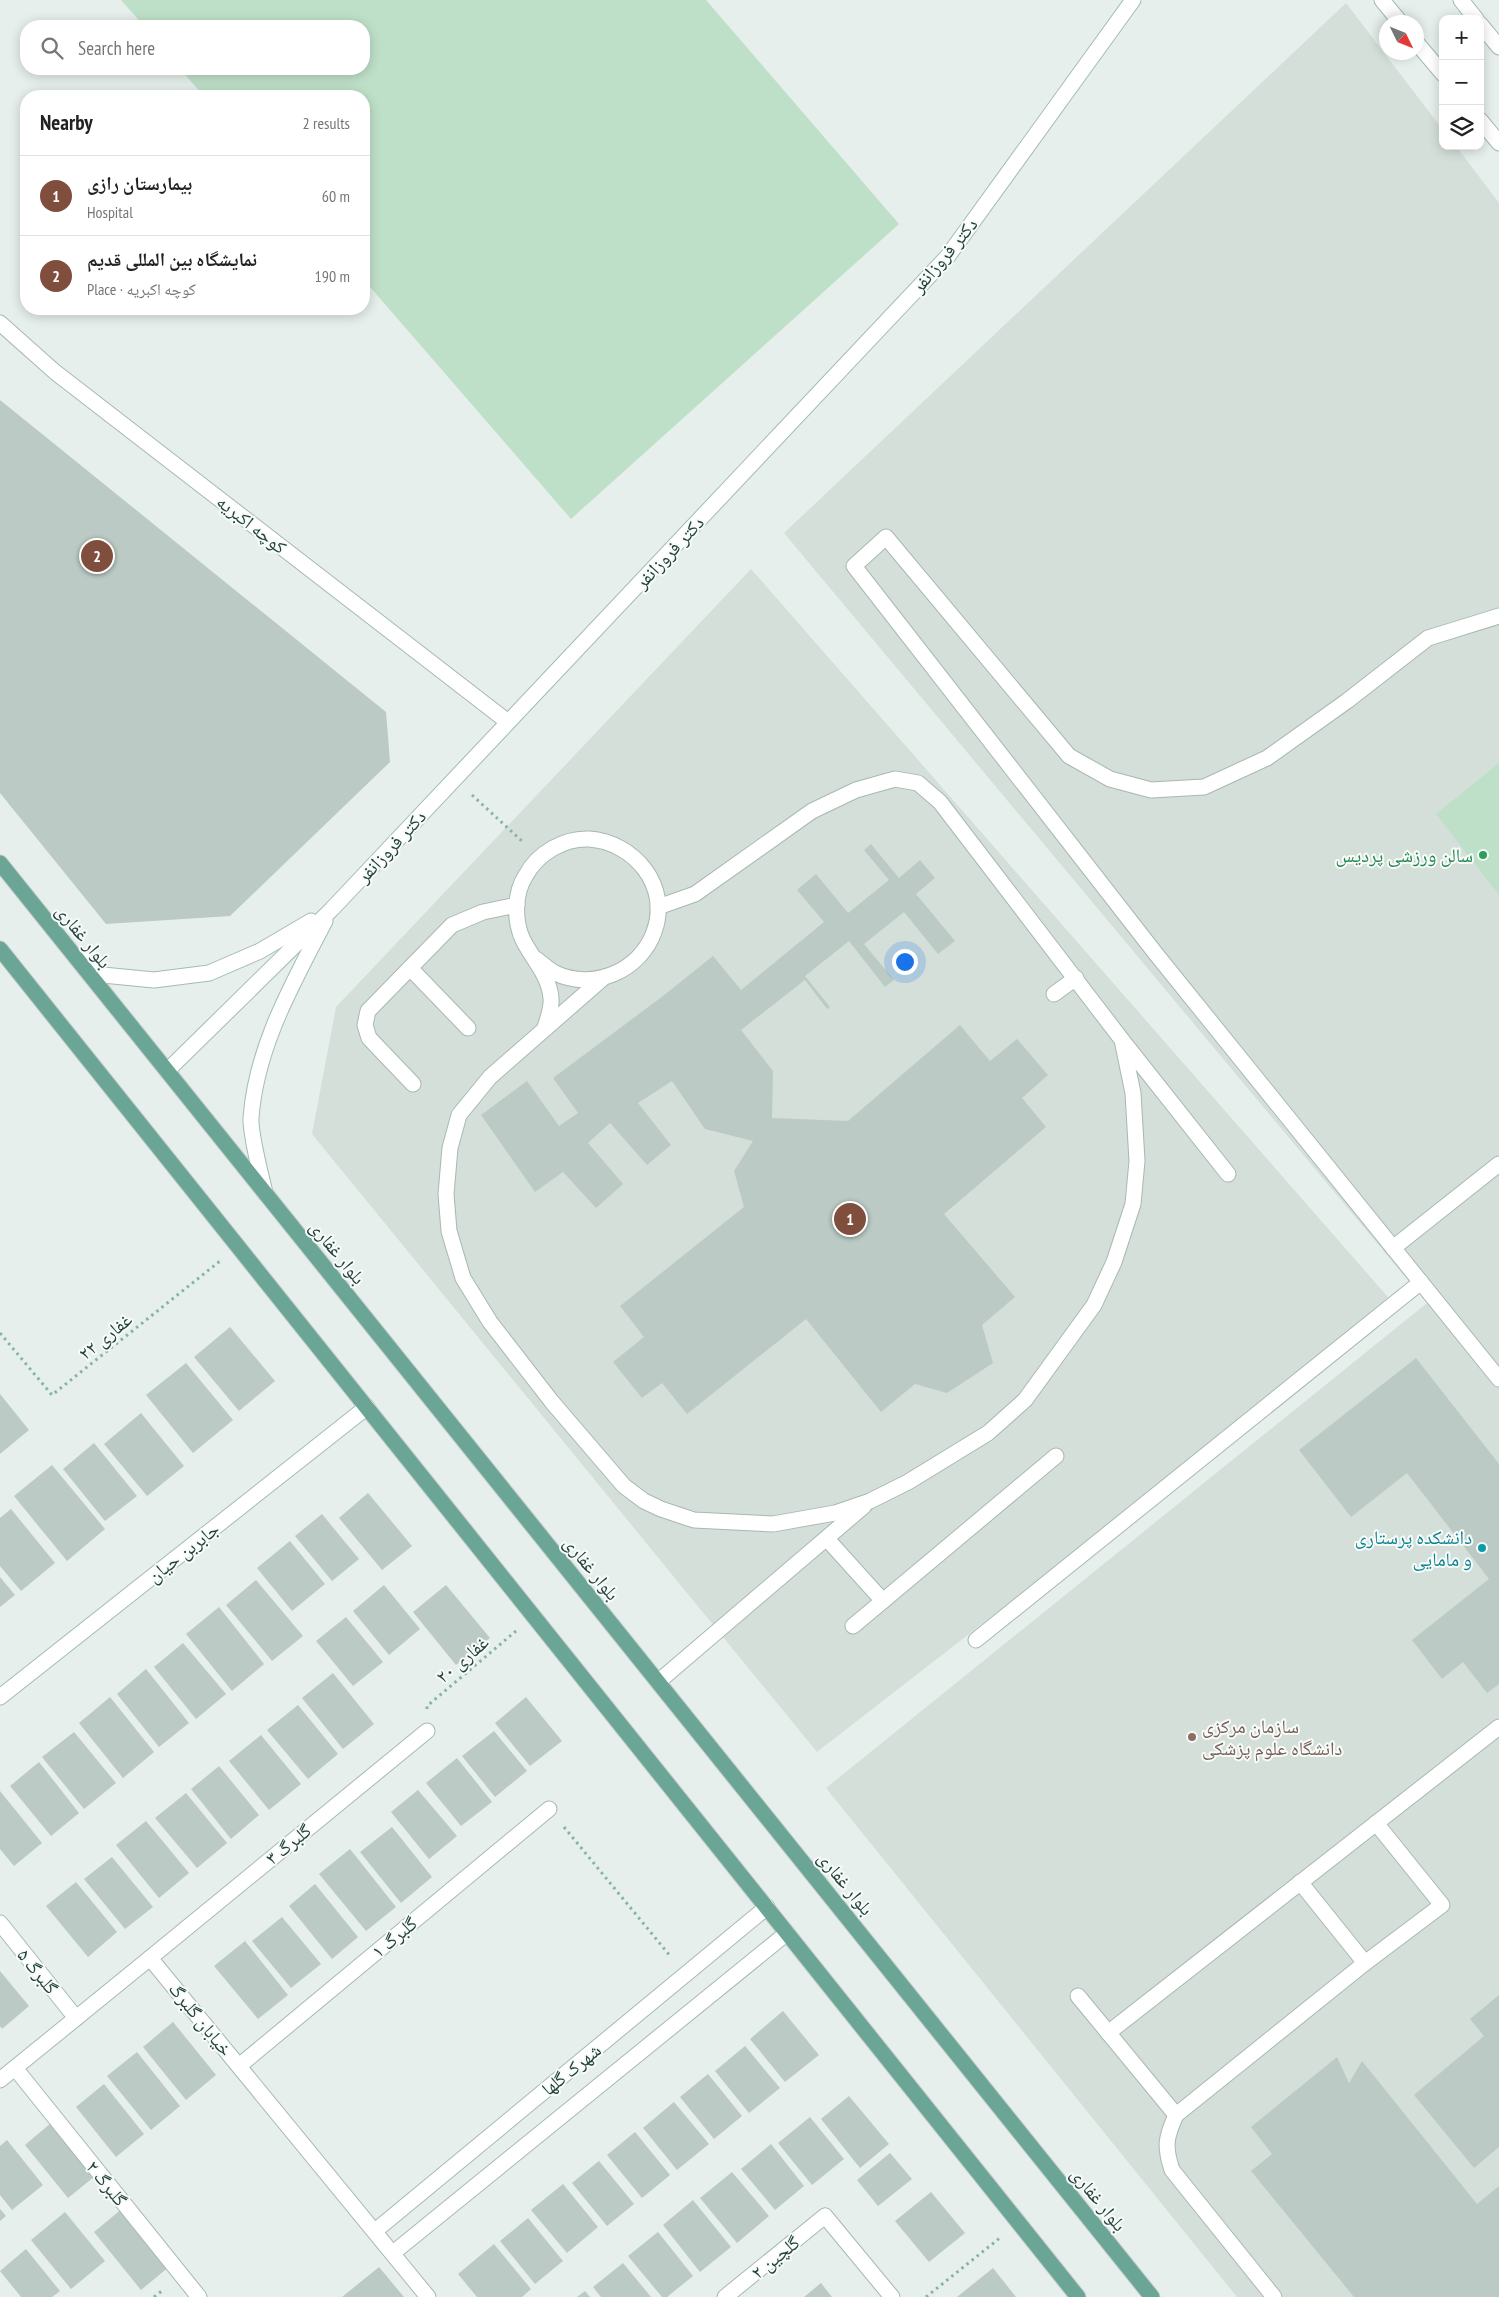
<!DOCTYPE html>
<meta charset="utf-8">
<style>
:root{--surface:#fff;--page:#f2f2f2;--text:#222;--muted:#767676;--line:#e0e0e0;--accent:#804e3d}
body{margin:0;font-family:"PT Sans Narrow","Noto Naskh Arabic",sans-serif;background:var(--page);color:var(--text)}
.controls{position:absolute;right:15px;top:15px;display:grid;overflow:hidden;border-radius:10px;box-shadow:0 2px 12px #0003}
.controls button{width:45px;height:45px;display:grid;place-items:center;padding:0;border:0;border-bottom:1px solid var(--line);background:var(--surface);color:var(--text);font:25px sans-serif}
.compass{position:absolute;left:1379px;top:15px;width:45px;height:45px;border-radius:50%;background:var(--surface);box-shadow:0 2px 12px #0003;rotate:133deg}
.you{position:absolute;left:904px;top:961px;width:18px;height:18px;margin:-12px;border:4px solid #fff;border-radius:50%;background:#1a73e8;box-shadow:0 0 0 8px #1a73e833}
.badge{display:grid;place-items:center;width:32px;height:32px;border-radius:50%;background:var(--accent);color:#fff;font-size:16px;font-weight:700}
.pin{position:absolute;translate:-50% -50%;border:2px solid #fff;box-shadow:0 1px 5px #0006}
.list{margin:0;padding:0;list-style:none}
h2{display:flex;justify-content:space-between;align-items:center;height:65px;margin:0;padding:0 20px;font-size:21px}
h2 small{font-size:16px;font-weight:400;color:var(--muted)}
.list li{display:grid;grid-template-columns:32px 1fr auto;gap:15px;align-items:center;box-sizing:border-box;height:80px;padding:0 20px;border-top:1px solid var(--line)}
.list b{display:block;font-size:19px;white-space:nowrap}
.list p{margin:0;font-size:16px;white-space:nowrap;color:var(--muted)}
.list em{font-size:16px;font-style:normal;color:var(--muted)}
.icon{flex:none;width:28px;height:28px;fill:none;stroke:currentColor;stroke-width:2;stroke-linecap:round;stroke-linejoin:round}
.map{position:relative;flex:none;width:1499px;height:2297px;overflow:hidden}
.search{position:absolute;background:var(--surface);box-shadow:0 2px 12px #0003;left:20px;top:20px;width:350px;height:55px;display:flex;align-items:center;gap:12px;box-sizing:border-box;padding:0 18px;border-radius:20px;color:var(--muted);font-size:19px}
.panel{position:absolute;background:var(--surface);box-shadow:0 2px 12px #0003;left:20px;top:90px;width:350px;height:225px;border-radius:20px}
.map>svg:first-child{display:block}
.built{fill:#d4dfda}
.green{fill:#bfe0c8}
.building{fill:#bbcac4}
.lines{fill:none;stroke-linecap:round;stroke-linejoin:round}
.lane-casing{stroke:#a8b8b2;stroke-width:17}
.street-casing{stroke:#a8b8b2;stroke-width:17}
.secondary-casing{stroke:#a4bbb3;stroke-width:17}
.primary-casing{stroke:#c2cac8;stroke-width:17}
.path{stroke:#86b3a5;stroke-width:3;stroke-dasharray:2.5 4;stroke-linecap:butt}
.lane{stroke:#fff;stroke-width:15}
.street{stroke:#fff;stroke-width:15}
.secondary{stroke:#fff;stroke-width:15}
.primary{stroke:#6aa596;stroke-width:15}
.leisure-dot{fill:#2e9e5b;stroke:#f7fbf9;stroke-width:2}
.culture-dot{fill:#0f9aa8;stroke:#f7fbf9;stroke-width:2}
.education-dot{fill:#8d6e63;stroke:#f7fbf9;stroke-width:2}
.labels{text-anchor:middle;stroke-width:4;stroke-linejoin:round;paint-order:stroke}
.street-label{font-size:19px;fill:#24423a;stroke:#f7fbf9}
.leisure-label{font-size:19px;fill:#27864d;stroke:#f7fbf9;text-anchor:end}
.culture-label{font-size:19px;fill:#0d838f;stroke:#f7fbf9;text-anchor:end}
.education-label{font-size:19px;fill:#785e54;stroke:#f7fbf9;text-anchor:start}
</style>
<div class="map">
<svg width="1499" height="2297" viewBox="0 0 1499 2297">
<rect width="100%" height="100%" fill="#e6efeb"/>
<!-- built -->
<g class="built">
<polygon points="1346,3 1443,130 1443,146 1456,146 1499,203 1499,2297 1237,2297 826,1788 1427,1303 784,533"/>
<polygon points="751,569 1394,1304 817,1752 312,1134 336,1007"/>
</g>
<!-- green -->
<g class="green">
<polygon points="121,0 706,0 899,224 571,519 364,280 364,96 204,96 180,69 364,69 364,26 144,26"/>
<polygon points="1499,763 1499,895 1436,814"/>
</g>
<!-- building -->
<g class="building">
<polygon points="0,400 386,712 390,762 230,916 106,924 0,793"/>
<polygon points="871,844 899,878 920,860 935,878 916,894 955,941 938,954 904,912 864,944 894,980 885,987 849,941 805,976 830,1007 827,1009 805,980 741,1030 773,1071 772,1118 848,1121 960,1025 990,1061 1017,1039 1048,1075 1022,1098 1046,1127 944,1214 1015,1297 982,1325 993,1363 947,1393 915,1384 881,1412 806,1319 687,1414 662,1383 642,1398 613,1362 644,1337 620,1306 744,1207 734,1171 753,1141 705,1129 672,1081 638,1103 671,1145 647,1165 610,1123 588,1143 623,1184 596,1208 563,1172 535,1192 481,1115 527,1081 559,1126 578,1113 553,1078 663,996 713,956 741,990 824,922 797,890 816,874 848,913 889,880 864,850"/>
<polygon points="230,1327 275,1381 239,1411 194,1357"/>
<polygon points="1416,1358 1499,1464 1499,1684 1487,1693 1463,1662 1442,1679 1412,1640 1489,1579 1407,1473 1351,1517 1299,1450"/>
<polygon points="186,1363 233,1420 193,1453 146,1395"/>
<polygon points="0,1394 29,1430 0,1454"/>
<polygon points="141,1413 184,1466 147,1496 104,1444"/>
<polygon points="94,1443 137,1496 105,1521 63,1469"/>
<polygon points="52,1465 105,1529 67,1561 14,1496"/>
<polygon points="368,1493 412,1546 382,1570 339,1518"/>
<polygon points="11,1509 55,1563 21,1591 0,1566 0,1518"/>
<polygon points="322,1514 359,1559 332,1581 295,1536"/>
<polygon points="290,1541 325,1584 292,1611 257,1568"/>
<polygon points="0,1577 15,1595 0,1607"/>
<polygon points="256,1580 303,1636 272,1661 226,1605"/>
<polygon points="384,1585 420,1629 389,1655 353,1611"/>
<polygon points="446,1585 490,1638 456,1665 413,1612"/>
<polygon points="219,1607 264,1664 232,1691 186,1634"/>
<polygon points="346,1617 383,1662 353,1686 316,1641"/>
<polygon points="183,1643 226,1694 196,1719 154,1667"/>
<polygon points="146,1669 189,1723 159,1747 117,1694"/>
<polygon points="333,1673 374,1724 343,1749 302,1698"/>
<polygon points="110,1697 154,1752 123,1778 79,1723"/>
<polygon points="526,1697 562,1741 530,1766 495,1723"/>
<polygon points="298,1705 338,1754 308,1779 267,1730"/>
<polygon points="494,1731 527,1771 495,1797 462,1756"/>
<polygon points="74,1732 116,1783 84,1809 42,1757"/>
<polygon points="261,1735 301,1784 269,1810 229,1761"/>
<polygon points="457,1758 492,1802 461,1826 426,1783"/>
<polygon points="39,1762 79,1813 51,1836 10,1786"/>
<polygon points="219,1766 259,1815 231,1839 191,1789"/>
<polygon points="418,1790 457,1836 429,1859 391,1812"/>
<polygon points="0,1791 42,1843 14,1866 0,1849"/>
<polygon points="186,1793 227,1843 197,1868 155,1818"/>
<polygon points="146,1821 189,1873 159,1898 116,1845"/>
<polygon points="392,1827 432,1877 401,1903 360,1852"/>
<polygon points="350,1849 396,1907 366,1931 319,1874"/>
<polygon points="112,1857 153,1907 125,1929 84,1879"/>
<polygon points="76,1882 117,1932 88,1957 46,1906"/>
<polygon points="315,1884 358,1937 332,1959 289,1906"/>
<polygon points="282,1917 321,1964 291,1988 252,1941"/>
<polygon points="245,1941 288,1995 258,2019 214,1966"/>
<polygon points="0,1971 29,2006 2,2029 0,2026"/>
<polygon points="1499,1995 1499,2147 1474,2168 1414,2095 1484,2036 1470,2019"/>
<polygon points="783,2011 819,2055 785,2082 750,2039"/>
<polygon points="173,2022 216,2075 186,2100 143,2047"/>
<polygon points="745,2046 780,2088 749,2113 715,2071"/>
<polygon points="137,2052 180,2106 151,2130 107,2076"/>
<polygon points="1337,2057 1349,2083 1362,2061 1477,2204 1499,2186 1499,2297 1354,2297 1251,2171 1272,2154 1251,2127"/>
<polygon points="708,2074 742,2116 714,2139 680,2097"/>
<polygon points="104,2084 144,2134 116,2157 76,2107"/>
<polygon points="849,2096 889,2144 860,2168 821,2119"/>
<polygon points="674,2102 709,2144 677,2170 643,2128"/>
<polygon points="810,2117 844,2159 812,2185 778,2143"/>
<polygon points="51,2123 95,2176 68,2198 25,2145"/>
<polygon points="635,2132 670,2175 642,2198 607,2155"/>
<polygon points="7,2140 43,2185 12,2210 0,2195 0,2146"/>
<polygon points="771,2144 804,2186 775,2210 741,2169"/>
<polygon points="890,2153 912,2179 878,2206 857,2180"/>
<polygon points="599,2161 634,2204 607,2226 572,2183"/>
<polygon points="732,2172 769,2216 737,2243 700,2198"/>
<polygon points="563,2184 598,2227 567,2253 531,2210"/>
<polygon points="931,2192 965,2233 929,2262 895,2221"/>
<polygon points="693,2200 731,2247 700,2272 663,2225"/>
<polygon points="123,2208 170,2266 141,2290 94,2232"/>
<polygon points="0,2209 6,2216 0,2221"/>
<polygon points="65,2212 105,2261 71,2289 31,2240"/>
<polygon points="528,2218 563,2261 535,2284 500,2241"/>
<polygon points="658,2232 693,2276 667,2297 662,2297 628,2256"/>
<polygon points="494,2244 531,2289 522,2297 477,2297 458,2274"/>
<polygon points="26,2249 60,2291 52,2297 21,2297 0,2271"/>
<polygon points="623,2263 651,2297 601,2297 593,2287"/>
<polygon points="379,2267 404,2297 342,2297"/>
<polygon points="993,2268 1016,2297 957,2297"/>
<polygon points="821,2283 832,2297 804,2297"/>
<polygon points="585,2291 590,2297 577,2297"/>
</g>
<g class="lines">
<!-- lane casing -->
<g class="lane-casing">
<g id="lane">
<polyline points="1499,616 1428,638 1347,701 1267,758 1204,787 1151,790 1110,779 1069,756 886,537 854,566 1156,954 1499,1379"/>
<polyline points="658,907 695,894 812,811 856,790 895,779 918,783 940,802 1122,1040 1228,1174"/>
<path d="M536,959C542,963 548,969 555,973C593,991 640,971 654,932C671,886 634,842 589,839C564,838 538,853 526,875C514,893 514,921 523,940C533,960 549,975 551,998C552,1008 548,1018 545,1027"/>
<polyline points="410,968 468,1028"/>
<polyline points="602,979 490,1077 459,1115 450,1148 446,1194 449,1231 463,1278 490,1322 552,1402 624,1486 644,1501 661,1509 694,1520 773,1524 835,1513 870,1501 908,1482 988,1433 1025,1400 1094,1305 1114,1262 1133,1204 1137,1161 1133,1093 1122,1040"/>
<polyline points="1054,994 1076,978"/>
<polyline points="413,1084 369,1038 365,1025 368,1011 452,925 483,912 517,905"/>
<polyline points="1393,1248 1499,1164"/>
<polyline points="827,1539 883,1601"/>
<polyline points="853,1626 1056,1456"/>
<polyline points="976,1640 1421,1282"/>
<polyline points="658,1682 864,1506"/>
<polyline points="1300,1882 1365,1963 1442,1905 1376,1823"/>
<polyline points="0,1923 76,2018"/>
<polyline points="1078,1996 1176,2115"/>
<polyline points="1108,2033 1499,1727"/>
<polyline points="15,2068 199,2297"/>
<polyline points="825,2216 892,2297"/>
<path d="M1274,2297L1172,2170C1164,2146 1166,2137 1176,2115L1365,1963"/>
</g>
</g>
<!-- street casing -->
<g class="street-casing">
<g id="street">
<polyline points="0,323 55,372 508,722"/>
<polyline points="150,1958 427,1731"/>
<polyline points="239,2066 549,1809"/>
<polyline points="0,2080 150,1958 428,2297"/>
<polyline points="375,2231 767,1907"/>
<polyline points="393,2253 787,1933"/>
<polyline points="725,2297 825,2216"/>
</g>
</g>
<!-- secondary casing -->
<g class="secondary-casing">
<g id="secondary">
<polyline points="1382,0 1400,22"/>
<polyline points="1461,0 1476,19"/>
<polyline points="1480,24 1499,47"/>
<polyline points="1416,42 1443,74"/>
<polyline points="1480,120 1499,143"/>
<polyline points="79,956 103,975 154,980 209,973 260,951 311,921"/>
<polyline points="167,1071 332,909 948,256 1133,0"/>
<path d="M265,1193C261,1175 250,1134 251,1118C256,1047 293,983 325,921"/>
<polyline points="0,1697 367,1407"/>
</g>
</g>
<!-- primary casing -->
<g class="primary-casing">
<g id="primary">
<polyline points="0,863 1152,2297"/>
<polyline points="0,949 1078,2297"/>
</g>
</g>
<!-- path -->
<g class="path">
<polyline points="472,795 523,842"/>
<polyline points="0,1333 52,1395 220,1261"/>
<polyline points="427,1709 427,1706 516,1631"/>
<polyline points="564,1827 671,1957"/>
<polyline points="154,2297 163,2290"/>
<polyline points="926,2297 1001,2237"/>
</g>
<!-- lane -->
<use href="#lane" class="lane"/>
<!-- street -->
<use href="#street" class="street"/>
<!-- secondary -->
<use href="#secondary" class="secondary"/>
<!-- primary -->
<use href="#primary" class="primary"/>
</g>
<!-- markers -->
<circle class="leisure-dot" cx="1483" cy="855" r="5"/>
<circle class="culture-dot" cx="1482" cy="1548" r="5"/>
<circle class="education-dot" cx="1192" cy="1737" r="5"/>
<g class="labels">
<!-- street labels -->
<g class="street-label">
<text transform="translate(944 255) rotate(-50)" y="7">دکتر فروزانفر</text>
<text transform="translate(252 524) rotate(38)" y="7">کوچه اکبریه</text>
<text transform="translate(669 552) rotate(-47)" y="7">دکتر فروزانفر</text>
<text transform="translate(391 846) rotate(-47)" y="7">دکتر فروزانفر</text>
<text transform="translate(84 936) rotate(51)" y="7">بلوار غفاری</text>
<text transform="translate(338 1252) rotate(51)" y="7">بلوار غفاری</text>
<text transform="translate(105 1336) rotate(-39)" y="7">غفاری ۲۲</text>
<text transform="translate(183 1552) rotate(-38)" y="7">جابربن حیان</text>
<text transform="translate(592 1568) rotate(51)" y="7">بلوار غفاری</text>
<text transform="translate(462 1659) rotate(-40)" y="7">غفاری ۲۰</text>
<text transform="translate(288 1844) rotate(-39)" y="7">گلبرگ ۳</text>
<text transform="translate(846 1883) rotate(51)" y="7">بلوار غفاری</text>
<text transform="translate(394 1937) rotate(-40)" y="7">گلبرگ ۱</text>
<text transform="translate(38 1971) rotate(51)" y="7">گلبرگ ۵</text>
<text transform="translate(201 2019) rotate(51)" y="7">خیابان گلبرگ</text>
<text transform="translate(571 2069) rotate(-39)" y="7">شهرک گلها</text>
<text transform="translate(107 2183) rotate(51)" y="7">گلبرگ ۲</text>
<text transform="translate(1099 2199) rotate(51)" y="7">بلوار غفاری</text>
<text transform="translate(775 2257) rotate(-39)" y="7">گلچین ۲</text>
</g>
<!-- leisure labels -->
<g class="leisure-label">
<text x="1473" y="862">سالن ورزشی پردیس</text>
</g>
<!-- culture labels -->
<g class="culture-label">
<text x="1472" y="1544">دانشکده پرستاری<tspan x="1472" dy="22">و مامایی</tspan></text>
</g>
<!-- education labels -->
<g class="education-label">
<text x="1202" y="1733">سازمان مرکزی<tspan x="1202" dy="22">دانشگاه علوم پزشکی</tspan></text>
</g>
</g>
</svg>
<div class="controls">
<button>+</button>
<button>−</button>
<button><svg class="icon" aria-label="layers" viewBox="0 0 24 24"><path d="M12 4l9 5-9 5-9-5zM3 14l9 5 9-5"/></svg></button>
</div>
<svg class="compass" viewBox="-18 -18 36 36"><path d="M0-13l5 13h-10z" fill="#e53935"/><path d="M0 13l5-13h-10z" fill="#767676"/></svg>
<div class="you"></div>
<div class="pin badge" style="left:850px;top:1219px">1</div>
<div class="pin badge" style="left:97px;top:556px">2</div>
<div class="search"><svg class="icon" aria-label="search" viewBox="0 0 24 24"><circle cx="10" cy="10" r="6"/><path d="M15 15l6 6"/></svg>Search here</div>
<section class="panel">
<h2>Nearby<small>2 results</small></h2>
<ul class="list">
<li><span class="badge">1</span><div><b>بیمارستان رازی</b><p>Hospital</p></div><em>60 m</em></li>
<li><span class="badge">2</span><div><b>نمایشگاه بین المللی قدیم</b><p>Place · کوچه اکبریه</p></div><em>190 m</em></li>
</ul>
</section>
</div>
